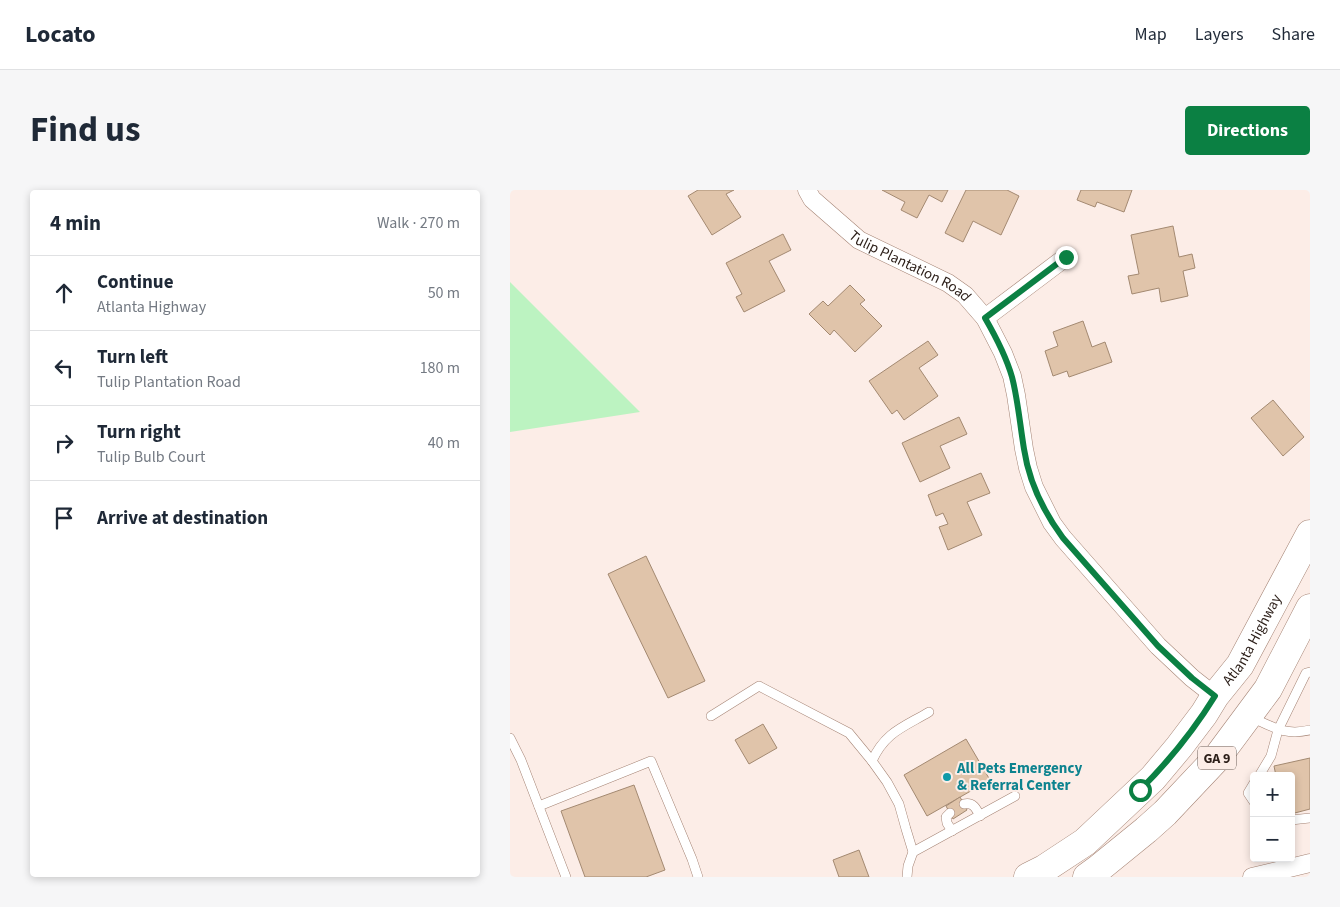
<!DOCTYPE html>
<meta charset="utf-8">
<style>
:root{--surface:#fff;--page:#f6f6f7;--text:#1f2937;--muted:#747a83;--line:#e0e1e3;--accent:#0b8043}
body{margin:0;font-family:"Source Sans 3",sans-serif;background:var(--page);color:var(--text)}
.controls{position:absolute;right:15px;bottom:15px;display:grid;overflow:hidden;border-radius:5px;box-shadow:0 2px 8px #0003}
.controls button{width:45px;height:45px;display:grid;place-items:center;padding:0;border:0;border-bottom:1px solid var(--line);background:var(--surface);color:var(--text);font:25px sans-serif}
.stop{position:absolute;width:15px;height:15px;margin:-11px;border:4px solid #0b8043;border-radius:50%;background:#fff}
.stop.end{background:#0b8043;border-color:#fff;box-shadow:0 1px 5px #0008}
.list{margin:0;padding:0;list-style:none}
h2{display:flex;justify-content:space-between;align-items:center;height:65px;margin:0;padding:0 20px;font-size:21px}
h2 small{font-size:16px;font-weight:400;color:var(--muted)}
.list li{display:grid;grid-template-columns:32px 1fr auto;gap:15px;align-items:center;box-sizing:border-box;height:75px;padding:0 20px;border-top:1px solid var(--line)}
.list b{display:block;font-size:19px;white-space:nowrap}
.list p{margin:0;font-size:16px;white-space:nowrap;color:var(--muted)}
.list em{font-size:16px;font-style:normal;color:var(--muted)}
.icon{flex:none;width:28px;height:28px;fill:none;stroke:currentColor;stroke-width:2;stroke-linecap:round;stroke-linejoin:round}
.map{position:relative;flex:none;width:800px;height:687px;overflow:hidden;border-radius:5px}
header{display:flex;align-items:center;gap:30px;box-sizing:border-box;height:70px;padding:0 25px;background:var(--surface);border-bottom:1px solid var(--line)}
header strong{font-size:24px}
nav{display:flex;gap:28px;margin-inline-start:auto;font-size:18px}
.intro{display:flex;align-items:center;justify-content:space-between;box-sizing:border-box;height:120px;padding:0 30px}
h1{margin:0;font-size:35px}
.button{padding:12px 22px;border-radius:5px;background:var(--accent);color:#fff;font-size:18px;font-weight:700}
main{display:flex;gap:30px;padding:0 30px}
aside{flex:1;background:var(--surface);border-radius:5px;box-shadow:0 2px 8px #0003}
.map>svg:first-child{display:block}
.green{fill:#bcf3c1}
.building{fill:#e0c4aa;stroke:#a38971}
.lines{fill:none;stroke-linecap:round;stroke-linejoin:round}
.service-casing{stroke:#a58475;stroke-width:10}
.minor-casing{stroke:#a58475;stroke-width:19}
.primary-casing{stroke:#a58475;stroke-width:29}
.service{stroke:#fff;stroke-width:9}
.minor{stroke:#fff;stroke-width:18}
.primary{stroke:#fff;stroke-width:28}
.route{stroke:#0b8043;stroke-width:6}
.culture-dot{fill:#0f9aa8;stroke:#fcede7;stroke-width:2}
.labels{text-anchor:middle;stroke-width:4;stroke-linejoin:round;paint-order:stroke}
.shield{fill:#fcede7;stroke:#6a5c56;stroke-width:1}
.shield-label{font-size:14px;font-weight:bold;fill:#2b1e18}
.street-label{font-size:15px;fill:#2b1e18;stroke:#fcede7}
.culture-label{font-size:15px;font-weight:bold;fill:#0d838f;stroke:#fcede7;text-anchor:start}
</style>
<header>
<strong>Locato</strong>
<nav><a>Map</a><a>Layers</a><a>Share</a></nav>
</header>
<div class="intro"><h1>Find us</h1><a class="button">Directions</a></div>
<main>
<aside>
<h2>4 min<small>Walk · 270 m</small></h2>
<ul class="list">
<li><svg class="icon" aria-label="ahead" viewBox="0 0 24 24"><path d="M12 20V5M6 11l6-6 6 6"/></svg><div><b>Continue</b><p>Atlanta Highway</p></div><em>50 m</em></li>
<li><svg class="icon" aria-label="left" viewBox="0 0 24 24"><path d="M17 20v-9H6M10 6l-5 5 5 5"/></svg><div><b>Turn left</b><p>Tulip Plantation Road</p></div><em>180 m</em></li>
<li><svg class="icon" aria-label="right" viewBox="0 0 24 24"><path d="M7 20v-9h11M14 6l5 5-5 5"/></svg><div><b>Turn right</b><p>Tulip Bulb Court</p></div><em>40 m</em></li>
<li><svg class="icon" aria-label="arrive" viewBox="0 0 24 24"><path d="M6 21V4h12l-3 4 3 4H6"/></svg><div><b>Arrive at destination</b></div></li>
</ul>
</aside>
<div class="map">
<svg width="800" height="687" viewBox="0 0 800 687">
<rect width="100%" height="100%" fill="#fcede7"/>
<!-- green -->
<polygon class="green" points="0,92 130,222 0,242"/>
<!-- building -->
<g class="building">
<polygon points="188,0 224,0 216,4 231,27 202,45 178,6"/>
<polygon points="372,0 438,0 432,12 419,5 407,28 391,20 395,12"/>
<polygon points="456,0 497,0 509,6 491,45 463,31 453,52 435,43"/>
<polygon points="571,0 622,0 614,22 587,12 585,17 567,10"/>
<polygon points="663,36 669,67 682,64 685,78 673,81 678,106 651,112 649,98 622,104 618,86 629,84 621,45"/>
<polygon points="273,44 281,60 259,71 275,101 234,122 226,107 232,104 216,73"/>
<polygon points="340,95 355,110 350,114 372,136 345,162 324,140 320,145 299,124 313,111 318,116"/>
<polygon points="573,131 582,157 595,152 602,172 559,187 557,181 543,186 535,161 548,156 543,142"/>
<polygon points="418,151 428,165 409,178 428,206 394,230 387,220 382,224 359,191"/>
<polygon points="763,210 794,247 773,266 741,228"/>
<polygon points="449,227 457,244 430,256 440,278 410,292 392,253"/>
<polygon points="471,283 480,303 457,312 472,345 438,360 429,337 438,334 433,323 426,326 418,305"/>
<polygon points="136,366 195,491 158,508 98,384"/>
<polygon points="253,534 267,558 239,574 225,550"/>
<polygon points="456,549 480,590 417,626 394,585"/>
<polygon points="800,568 800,619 781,624 781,586 766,586 764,576"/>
<polygon points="124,595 155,680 136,687 75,687 51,621"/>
<polygon points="450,607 457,620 443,629 436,616"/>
<polygon points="349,660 359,687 329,687 323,670"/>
</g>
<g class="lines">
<!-- service casing -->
<g class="service-casing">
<g id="service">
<polyline points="201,526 249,496 339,543 362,571 377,592 389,614 396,639 403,662 398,676 397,687"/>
<path d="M741,527C763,537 775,546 800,540"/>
<polyline points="0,548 11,570 56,687"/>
<path d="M362,571C375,542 394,537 419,522"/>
<polyline points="749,586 761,566 768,540 796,483 800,482"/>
<polyline points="744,593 738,603 744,612"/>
<path d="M454,614C463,612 466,618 470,626"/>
<polyline points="29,616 141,571 182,669 188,687"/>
<polyline points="440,623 436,627 437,633 442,641"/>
<polyline points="781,630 800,628"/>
<polyline points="403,662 505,606"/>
</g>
</g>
<!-- minor casing -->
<g class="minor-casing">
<g id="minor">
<path id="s1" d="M297,0L302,9L349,50L438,93L455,105L475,128L493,163L502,186L506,205L514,259L518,278L524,297L542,333L553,348L648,456L682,488L705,506"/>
<polyline points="475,128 556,67"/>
<polyline points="742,687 800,673"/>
</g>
</g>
<!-- primary casing -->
<g class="primary-casing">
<g id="primary">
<path id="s2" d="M518,687L534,679L575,652L643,588L669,557L694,524L705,506L730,475L800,344"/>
<polyline points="577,687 588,679 636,640 655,623 706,569 758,499 800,418"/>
</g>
</g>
<!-- service -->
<use href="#service" class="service"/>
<!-- minor -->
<use href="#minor" class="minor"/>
<!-- primary -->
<use href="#primary" class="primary"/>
</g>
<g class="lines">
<!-- route -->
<path class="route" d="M556,67L475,128C486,147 496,166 502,187C508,210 510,235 514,259C519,292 533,321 553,348L648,456L682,488L705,506C684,540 658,572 630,600"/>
</g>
<!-- markers -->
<circle class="culture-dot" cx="437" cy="587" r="5"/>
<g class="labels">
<!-- shield labels -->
<rect class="shield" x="688" y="556.5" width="38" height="23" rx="4"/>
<g class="shield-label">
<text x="707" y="573">GA 9</text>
</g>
<!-- street labels -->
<g class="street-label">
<text dy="5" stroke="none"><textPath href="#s1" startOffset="130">Tulip Plantation Road</textPath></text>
<text dy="5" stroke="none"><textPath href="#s2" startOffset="331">Atlanta Highway</textPath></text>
</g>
<!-- culture labels -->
<g class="culture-label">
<text x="447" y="583">All Pets Emergency<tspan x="447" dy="17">&amp; Referral Center</tspan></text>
</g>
</g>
</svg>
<div class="controls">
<button>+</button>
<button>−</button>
</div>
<div class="stop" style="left:630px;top:600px"></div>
<div class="stop end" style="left:556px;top:67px"></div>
</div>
</main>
